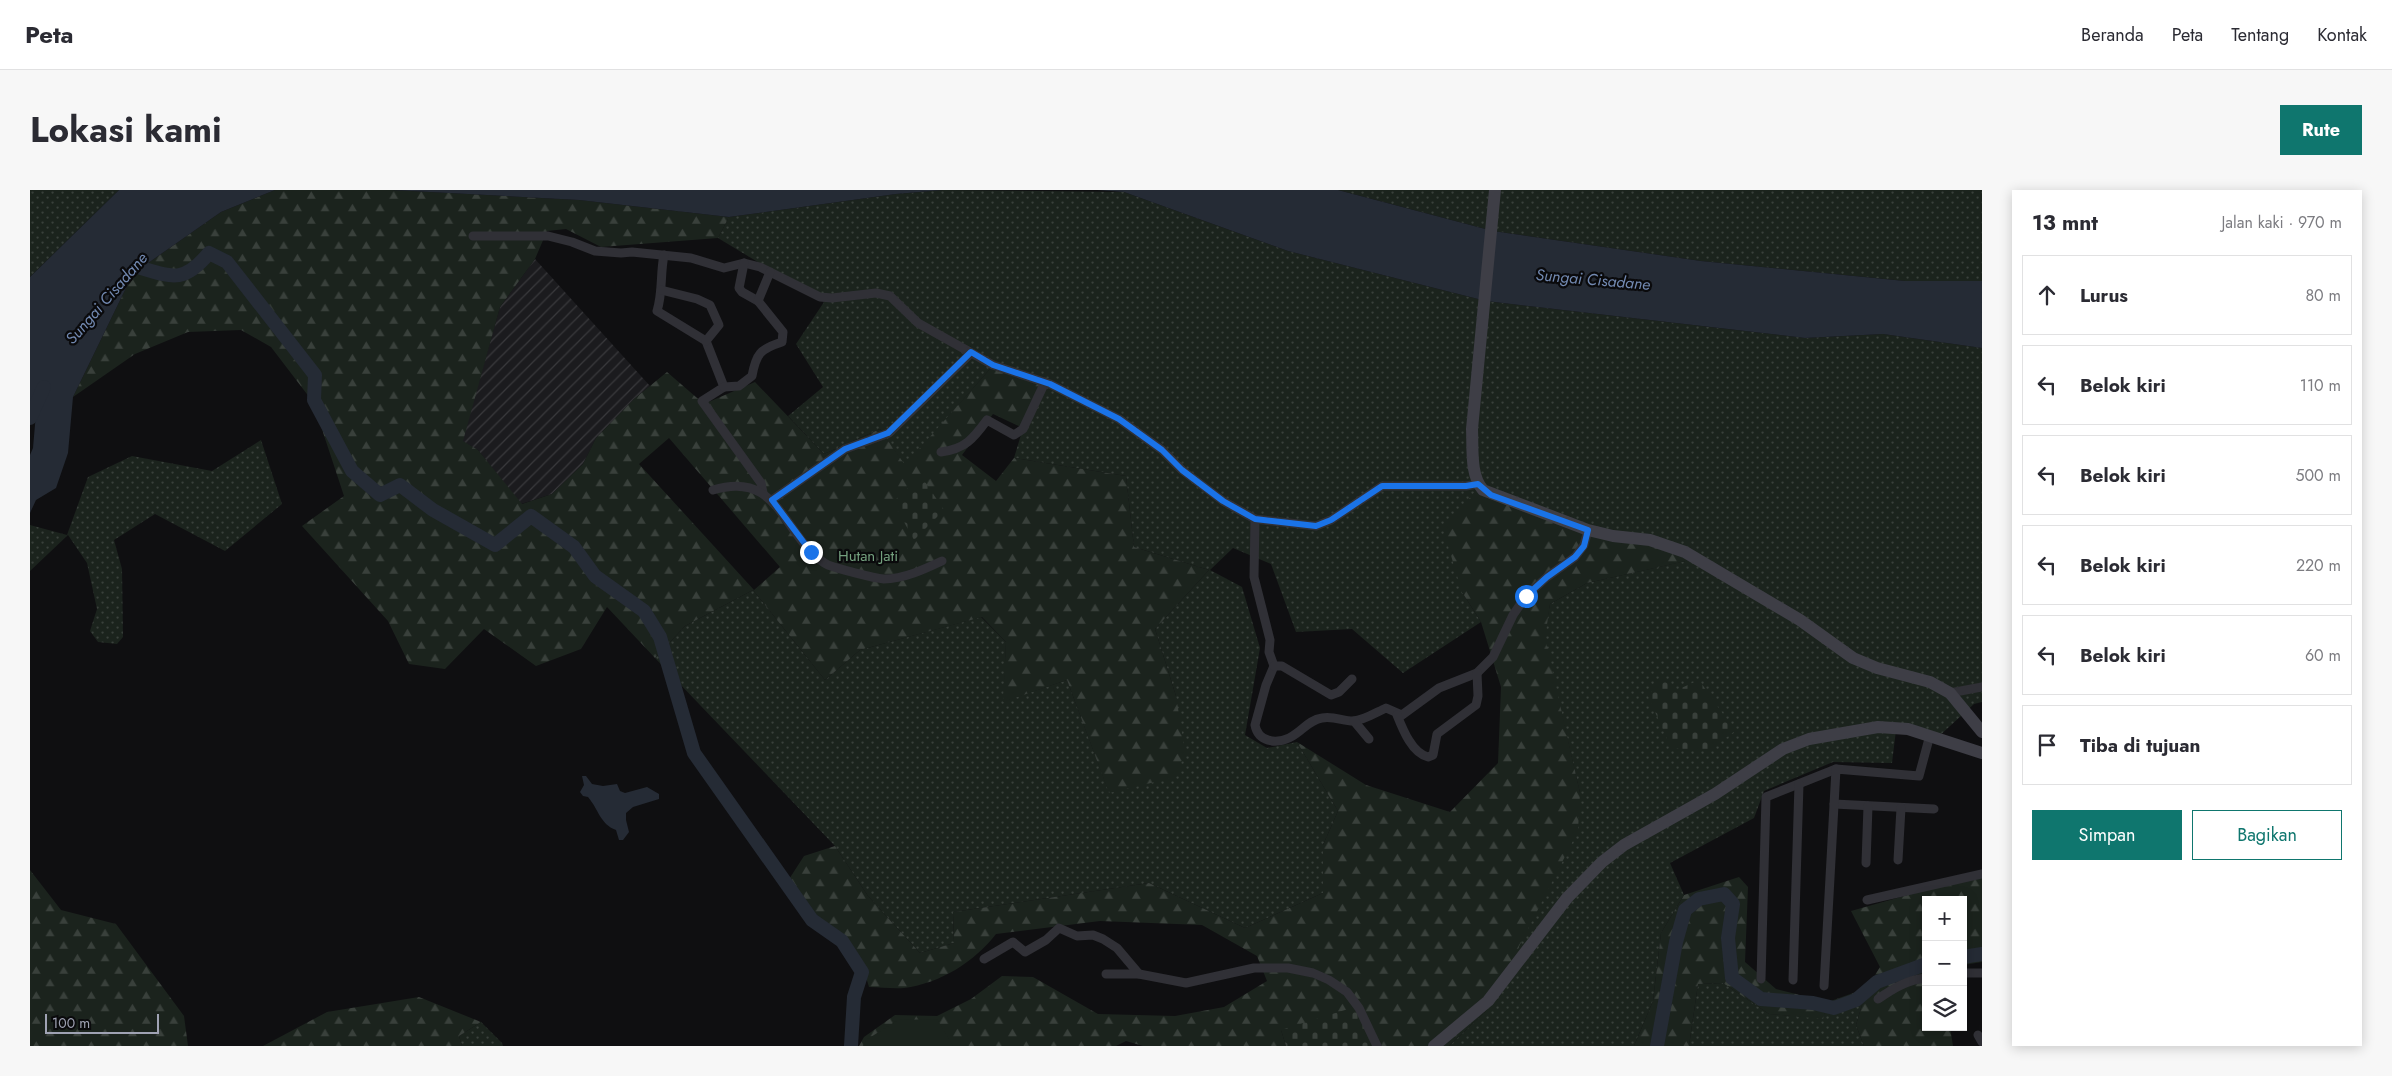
<!DOCTYPE html>
<html lang="id">
<meta charset="utf-8">
<style>
:root{--surface:#fff;--page:#f7f7f7;--text:#2b2b33;--muted:#7c7c81;--line:#e1e1e2;--accent:#0f766e}
body{margin:0;font-family:Jost,sans-serif;background:var(--page);color:var(--text)}
.controls{position:absolute;right:15px;bottom:15px;display:grid;overflow:hidden;border-radius:0px;box-shadow:0 2px 12px #0003}
.controls button{width:45px;height:45px;display:grid;place-items:center;padding:0;border:0;border-bottom:1px solid var(--line);background:var(--surface);color:var(--text);font:25px sans-serif}
.scale{position:absolute;left:15px;bottom:12px;width:114px;box-sizing:border-box;padding-left:5px;border:2px solid #9fa2b3;border-top:0;font-size:14px;line-height:18px;white-space:nowrap;color:#9fa2b3;-webkit-text-stroke:4px #0a0a0c;paint-order:stroke}
.stop{position:absolute;width:15px;height:15px;margin:-11px;border:4px solid #1a73e8;border-radius:50%;background:#fff}
.stop.end{background:#1a73e8;border-color:#fff;box-shadow:0 1px 5px #0008}
.list{margin:0;padding:0;list-style:none}
h2{display:flex;justify-content:space-between;align-items:center;height:65px;margin:0;padding:0 20px;font-size:21px}
h2 small{font-size:16px;font-weight:400;color:var(--muted)}
.list li{display:grid;grid-template-columns:32px 1fr auto;gap:15px;align-items:center;box-sizing:border-box;height:80px;margin:0 10px 10px;padding:0 10px;border:1px solid var(--line);border-radius:0px}
.list b{display:block;font-size:19px;white-space:nowrap}
.list em{font-size:16px;font-style:normal;color:var(--muted)}
.actions{display:flex;gap:10px;padding:15px 20px}
.actions a{flex:1;padding:11px 0;border:1px solid var(--accent);border-radius:0px;text-align:center;font-size:18px;color:var(--accent)}
.actions .main{background:var(--accent);color:#fff}
.icon{flex:none;width:28px;height:28px;fill:none;stroke:currentColor;stroke-width:2;stroke-linecap:round;stroke-linejoin:round}
.map{position:relative;flex:none;width:1952px;height:856px;overflow:hidden;border-radius:0px}
header{display:flex;align-items:center;gap:30px;box-sizing:border-box;height:70px;padding:0 25px;background:var(--surface);border-bottom:1px solid var(--line)}
header strong{font-size:24px}
nav{display:flex;gap:28px;margin-inline-start:auto;font-size:18px}
.intro{display:flex;align-items:center;justify-content:space-between;box-sizing:border-box;height:120px;padding:0 30px}
h1{margin:0;font-size:35px}
.button{padding:12px 22px;border-radius:0px;background:var(--accent);color:#fff;font-size:18px;font-weight:700}
main{display:flex;gap:30px;padding:0 30px}
aside{flex:1;background:var(--surface);border-radius:0px;box-shadow:0 2px 12px #0003}
.map>svg:first-child{display:block}
.industrial{fill:url(#industrial-furrows)}
.grass{fill:url(#grass-dots)}
.forest{fill:url(#forest-firs);fill-rule:evenodd}
.cemetery{fill:url(#cemetery-stones)}
.park{fill:#1b231d}
.water{fill:#252b35}
.lines{fill:none;stroke-linecap:round;stroke-linejoin:round}
.river{stroke:#252b35;stroke-width:14}
.street{stroke:#303036;stroke-width:9}
.secondary{stroke:#3e3e46;stroke-width:12}
.route{stroke:#1a73e8;stroke-width:6}
.labels{text-anchor:middle;stroke-width:4.5;stroke-linejoin:round;paint-order:stroke}
.park-label{font-size:15px;fill:#74a07e;stroke:#0a0a0c}
.water-label{font-size:16px;font-style:italic;fill:#7289b1;stroke:#0a0a0c}
</style>
<header>
<strong>Peta</strong>
<nav><a>Beranda</a><a>Peta</a><a>Tentang</a><a>Kontak</a></nav>
</header>
<div class="intro"><h1>Lokasi kami</h1><a class="button">Rute</a></div>
<main>
<div class="map">
<svg width="1952" height="856" viewBox="0 0 1952 856">
<defs>
<pattern id="industrial-furrows" width="10" height="10" patternUnits="userSpaceOnUse" patternTransform="scale(1.25)"><rect width="10" height="10" fill="#1b1b1e"/><path d="M-1 1l2-2M0 10L10 0M9 11l2-2" fill="none" stroke="#39393c"/></pattern>
<pattern id="grass-dots" width="8" height="8" patternUnits="userSpaceOnUse" patternTransform="scale(1.25)"><rect width="8" height="8" fill="#1b231d"/><path d="M2 2h.1M6 6h.1" fill="none" stroke="#39403b" stroke-width="1.8" stroke-linecap="round"/></pattern>
<pattern id="forest-firs" width="22" height="20" patternUnits="userSpaceOnUse" patternTransform="scale(1.25)"><rect width="22" height="20" fill="#1b231d"/><path d="M5 1l3.5 6h-7zM16 11l3.5 6h-7z" fill="#39403b"/></pattern>
<pattern id="cemetery-stones" width="16" height="16" patternUnits="userSpaceOnUse" patternTransform="scale(1.25)"><rect width="16" height="16" fill="#1b231d"/><path d="M2 7V4a2 2 0 0 1 4 0v3zM10 15v-3a2 2 0 0 1 4 0v3z" fill="#39403b"/></pattern>
</defs>
<rect width="100%" height="100%" fill="#0f0f11"/>
<!-- industrial -->
<polygon class="industrial" points="505,69 620,196 604,209 566,248 553,274 522,304 491,314 448,260 432,251 470,117"/>
<!-- grass -->
<g class="grass">
<polygon points="0,0 89,0 0,87"/>
<polygon points="913,0 1094,2 1258,61 1456,111 1775,148 1853,144 1952,158 1952,512 1944,514 1907,548 1866,540 1862,573 1803,572 1734,601 1724,628 1640,673 1654,705 1631,743 1623,811 1604,856 1419,856 1456,821 1550,603 1514,448 1520,414 1557,393 1660,370 1432,402 1451,432 1373,483 1322,439 1266,442 1241,374 1203,358 1180,380 1212,397 1230,458 1215,545 1237,558 1267,552 1308,621 1293,655 1293,703 1215,738 1119,693 923,722 924,753 890,763 838,706 805,656 625,468 655,436 723,400 795,490 830,460 951,427 976,452 974,511 1037,490 1079,602 1146,506 1125,439 1179,380 1104,357 1096,286 984,268 993,238 960,179 875,276 850,239 794,264 758,226 793,197 766,154 794,112 688,48 699,27 866,4"/>
<polygon points="1308,0 1952,0 1952,91 1875,91 1671,71 1463,41"/>
<polygon points="231,250 252,314 195,361 125,324 84,350 92,379 93,447 87,454 68,452 60,441 67,419 57,373 38,345 0,381 0,335 37,345 58,287 102,266 182,281"/>
<polygon points="1693,793 1739,824 1793,828 1798,812 1837,798 1826,835 1834,856 1659,856 1668,794"/>
<polygon points="451,832 472,853 473,856 432,856 429,846"/>
</g>
<!-- forest -->
<g class="forest">
<path d="M245,0H362L549,10L699,27L688,48L571,57L536,39L517,41L505,69L470,117L433,251L448,260L492,314L522,304L553,274L566,248L604,209L637,182L674,214L725,192L794,264L850,239L875,275L960,179L1015,195L993,238L963,224L932,265L966,291L984,268L1096,286L1104,357L1179,380L1125,439L1146,506L1155,562L1146,587L1079,603L1037,490L973,512L976,452L952,427L830,460L795,490L723,400L655,436L625,468L577,417L551,459L506,476L454,439L415,479L379,474L358,431L272,336L314,306L283,212L241,157L211,140L158,142L105,164L43,207L97,96L111,78L191,22ZM639,248L750,377L724,400L609,274Z"/>
<path d="M1449,297L1661,370L1557,393L1520,414L1515,448L1550,603L1548,641L1456,821L1419,856H1349L1251,840L1256,856H1113L1096,851L1086,856H829L834,847L865,825L907,826L941,809L972,786L1003,787L1068,824L1145,826L1194,817L1237,791L1227,766L1172,735L1070,731L966,744C944,772 911,793 874,798C863,799 851,797 839,797L832,774L772,725L754,697L774,666L805,656L838,706L890,763L924,753L923,722L1119,693L1215,738L1293,703V655L1308,621L1267,552L1336,595L1420,622L1468,573L1471,497L1451,432L1432,402L1413,339Z"/>
<polygon points="0,680 31,720 86,734 154,826 158,856 0,856"/>
<polygon points="1952,684 1952,772 1933,775 1933,710 1896,710 1896,837 1920,837 1923,856 1834,856 1826,835 1837,798 1850,777 1821,721"/>
<polygon points="1709,687 1718,697 1715,772 1746,799 1798,812 1793,829 1739,824 1693,793 1668,794 1659,856 1604,856 1623,811 1631,743 1654,705"/>
<polygon points="389,807 451,832 429,846 432,856 233,856 297,822"/>
</g>
<!-- cemetery -->
<g class="cemetery">
<polygon points="891,286 914,320 884,350 863,312"/>
<polygon points="1632,489 1647,500 1669,490 1705,541 1678,561 1641,558 1618,506"/>
<polygon points="1331,815 1346,856 1256,856 1251,840"/>
</g>
<!-- park -->
<polygon class="park" points="907,829 923,856 833,856 836,850 868,830"/>
<!-- water -->
<g class="water">
<polygon points="89,0 245,0 191,22 111,78 97,96 43,207 38,263 26,298 6,310 0,323 0,265 3,258 8,200 0,214 0,87"/>
<polygon points="362,0 913,0 866,4 699,27 549,10"/>
<polygon points="1067,0 1308,0 1463,41 1671,71 1875,91 1952,91 1952,158 1853,144 1775,148 1456,111 1258,61 1094,2"/>
<path d="M552,586H556L562,594L573,596L587,594L590,601L595,603L617,597L629,604V609L603,617L596,623V630L599,642L593,650H589L586,640C570,634 569,620 558,607L553,606L550,602L554,595Z"/>
</g>
<g class="lines">
<!-- river -->
<g class="river">
<path d="M111,78C144,88 155,92 179,63L197,72L285,185L284,210L322,281L350,305L370,295L403,320L465,355L501,326L544,357L565,386L614,421L630,447L664,563L782,730L812,751L832,782L824,807L821,856"/>
<polyline points="0,228 14,197"/>
<polyline points="1933,767 1952,764"/>
<polyline points="1627,856 1646,752 1655,720 1669,709 1694,704 1703,714 1698,748 1702,788 1731,809 1783,813 1804,818 1826,810 1847,792 1896,774"/>
</g>
<!-- street -->
<g class="street">
<polyline points="443,46 518,46 542,52 565,61 591,63 602,62 661,68 694,78 714,73 730,77 790,107 802,108 846,103 860,106 888,133 963,175 1020,194 1089,229 1132,260 1152,280 1193,311 1225,329 1286,336 1301,330 1352,296 1436,296 1448,294"/>
<path d="M634,65C630,84 633,102 627,121L676,151L694,197L672,211L731,293L733,303"/>
<polyline points="714,73 709,98 712,102 728,111"/>
<polyline points="631,100 667,109 680,115 689,135 676,151"/>
<path d="M694,197L709,196L722,186C726,164 730,159 752,152L753,142L728,111L740,82"/>
<path d="M911,262C935,259 943,249 957,230L984,245L993,239L1015,192"/>
<path d="M683,300C740,283 749,326 780,361C784,365 792,372 798,375C809,379 843,388 854,389C874,389 895,379 912,371"/>
<polyline points="742,310 815,259 859,243 941,163"/>
<path d="M1225,329L1224,387L1240,450L1239,462L1244,476L1236,495L1225,535C1228,552 1246,554 1259,548C1272,542 1278,530 1292,528C1304,526 1313,531 1323,531C1333,531 1347,522 1356,518L1372,525L1409,498L1447,483L1463,467L1483,425L1496,406L1517,387L1545,367L1554,355L1558,340"/>
<polyline points="1244,476 1252,476 1301,505 1309,502 1322,489"/>
<polyline points="1920,503 1952,497"/>
<path d="M1367,525C1373,540 1382,563 1398,567L1403,565L1407,544L1446,515L1448,506L1447,483"/>
<polyline points="1324,531 1339,549"/>
<polyline points="1804,614 1904,619"/>
<polyline points="1868,670 1871,618"/>
<polyline points="1836,673 1838,616"/>
<polyline points="1837,710 1952,684"/>
<polyline points="954,769 983,752 995,762 1016,750 1029,738 1047,746 1063,745 1073,749 1087,758 1109,784"/>
<polyline points="1933,783 1952,783"/>
<polyline points="1076,784 1109,784 1156,793 1224,778 1258,778 1283,783 1299,790 1317,802 1329,818 1347,856"/>
<polyline points="1731,789 1736,607 1806,579"/>
<polyline points="1763,790 1769,594"/>
<polyline points="1794,796 1806,579 1889,586 1900,545"/>
<path d="M1848,809C1864,798 1877,790 1896,788"/>
<polyline points="1948,845 1952,852"/>
</g>
<!-- secondary -->
<g class="secondary">
<path d="M1465,0L1442,239C1443,259 1440,285 1453,300L1558,340L1583,346L1620,350L1655,362L1770,430L1823,468L1847,478L1900,492L1920,503L1952,542"/>
<polyline points="1404,856 1458,811 1537,708 1572,672 1594,655 1685,604 1753,559 1779,549 1848,537 1878,539 1952,563"/>
</g>
</g>
<g class="lines">
<!-- route -->
<polyline class="route" points="781,362 742,310 815,259 858,243 941,162 963,175 1020,194 1089,229 1132,260 1152,280 1193,311 1225,329 1286,336 1301,330 1352,296 1436,296 1448,294 1461,305 1558,340 1554,356 1545,367 1517,387 1496,406"/>
</g>
<g class="labels">
<!-- park labels -->
<g class="park-label">
<text x="838" y="371">Hutan Jati</text>
</g>
<!-- water labels -->
<g class="water-label">
<text transform="translate(1563 89) rotate(5)" y="6">Sungai Cisadane</text>
<text transform="translate(76 108) rotate(-49)" y="6">Sungai Cisadane</text>
</g>
</g>
</svg>
<div class="controls">
<button>+</button>
<button>−</button>
<button><svg class="icon" aria-label="layers" viewBox="0 0 24 24"><path d="M12 4l9 5-9 5-9-5zM3 14l9 5 9-5"/></svg></button>
</div>
<div class="scale">100 m</div>
<div class="stop" style="left:1496px;top:406px"></div>
<div class="stop end" style="left:781px;top:362px"></div>
</div>
<aside>
<h2>13 mnt<small>Jalan kaki · 970 m</small></h2>
<ul class="list">
<li><svg class="icon" aria-label="ahead" viewBox="0 0 24 24"><path d="M12 20V5M6 11l6-6 6 6"/></svg><div><b>Lurus</b></div><em>80 m</em></li>
<li><svg class="icon" aria-label="left" viewBox="0 0 24 24"><path d="M17 20v-9H6M10 6l-5 5 5 5"/></svg><div><b>Belok kiri</b></div><em>110 m</em></li>
<li><svg class="icon" aria-label="left" viewBox="0 0 24 24"><path d="M17 20v-9H6M10 6l-5 5 5 5"/></svg><div><b>Belok kiri</b></div><em>500 m</em></li>
<li><svg class="icon" aria-label="left" viewBox="0 0 24 24"><path d="M17 20v-9H6M10 6l-5 5 5 5"/></svg><div><b>Belok kiri</b></div><em>220 m</em></li>
<li><svg class="icon" aria-label="left" viewBox="0 0 24 24"><path d="M17 20v-9H6M10 6l-5 5 5 5"/></svg><div><b>Belok kiri</b></div><em>60 m</em></li>
<li><svg class="icon" aria-label="arrive" viewBox="0 0 24 24"><path d="M6 21V4h12l-3 4 3 4H6"/></svg><div><b>Tiba di tujuan</b></div></li>
</ul>
<div class="actions"><a class="main">Simpan</a><a>Bagikan</a></div>
</aside>
</main>
